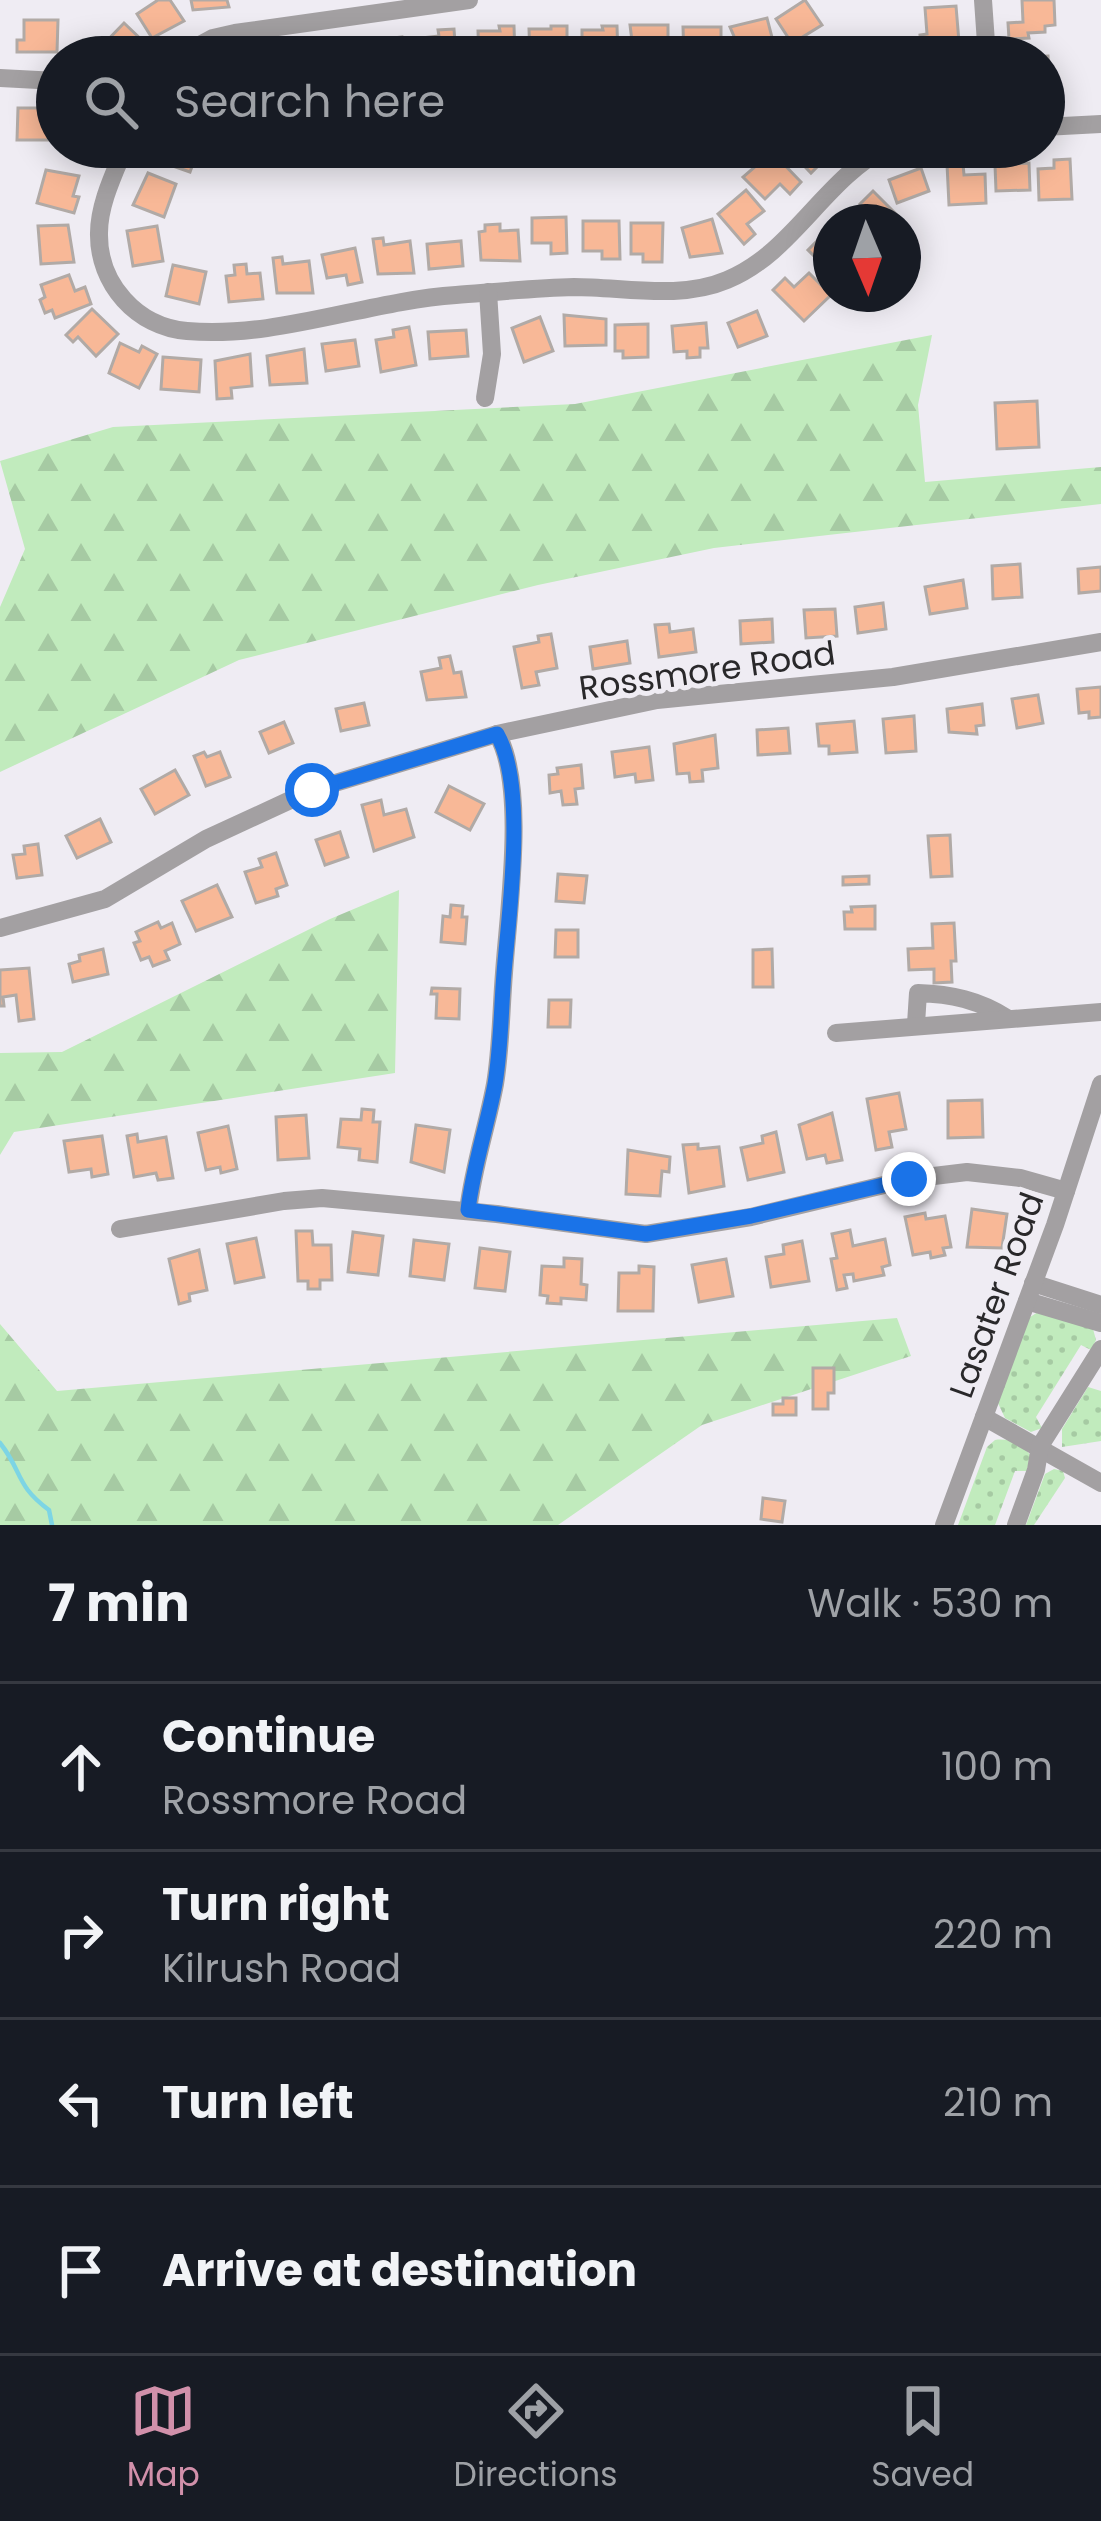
<!DOCTYPE html>
<meta charset="utf-8">
<style>
:root{--surface:#171b24;--page:#242831;--text:#f1f3f6;--muted:#9ea1a6;--line:#363941;--accent:#d190aa}
body{margin:0;font-family:Poppins,sans-serif;background:var(--page);color:var(--text)}
.compass{position:absolute;left:813px;top:204px;width:108px;height:108px;border-radius:50%;background:var(--surface);box-shadow:0 6px 30px #0003;rotate:178deg}
.stop{position:absolute;width:36px;height:36px;margin:-27px;border:9px solid #1a73e8;border-radius:50%;background:#fff}
.stop.end{background:#1a73e8;border-color:#fff;box-shadow:0 3px 12px #0008}
.list{margin:0;padding:0;list-style:none}
h2{display:flex;justify-content:space-between;align-items:center;height:156px;margin:0;padding:0 48px;font-size:51px}
h2 small{font-size:39px;font-weight:400;color:var(--muted)}
.list li{display:grid;grid-template-columns:78px 1fr auto;gap:36px;align-items:center;box-sizing:border-box;height:168px;padding:0 48px;border-top:3px solid var(--line)}
.list b{display:block;font-size:45px;white-space:nowrap}
.list p{margin:0;font-size:39px;white-space:nowrap;color:var(--muted)}
.list em{font-size:39px;font-style:normal;color:var(--muted)}
.icon{flex:none;width:66px;height:66px;fill:none;stroke:currentColor;stroke-width:2;stroke-linecap:round;stroke-linejoin:round}
.map{position:relative;flex:none;width:1101px;height:1525px;overflow:hidden}
.search{position:absolute;background:var(--surface);box-shadow:0 6px 30px #0003;left:36px;right:36px;top:36px;height:132px;display:flex;align-items:center;gap:30px;box-sizing:border-box;padding:0 42px;border-radius:66px;color:var(--muted);font-size:45px}
.sheet{height:828px;background:var(--surface)}
nav{display:flex;justify-content:space-around;align-items:center;box-sizing:border-box;height:168px;border-top:3px solid var(--line);background:var(--surface);font-size:33px;color:var(--muted)}
nav a{display:grid;justify-items:center;gap:6px}
nav .on{color:var(--accent)}
.map>svg:first-child{display:block}
.grass{fill:url(#grass-dots)}
.forest{fill:url(#forest-firs)}
.lines{fill:none;stroke-linecap:round;stroke-linejoin:round}
.stream{stroke:#7dd5e4;stroke-width:4.5}
.building{fill:#f8b897;stroke:#b1aaa6;stroke-width:3}
.minor{stroke:#a3a0a2;stroke-width:18}
.route{stroke:#1a73e8;stroke-width:15}
.labels{text-anchor:middle;stroke-width:10;stroke-linejoin:round;paint-order:stroke}
.street-label{font-size:33px;fill:#29282a;stroke:#efecf3}
</style>
<div class="map">
<svg width="1101" height="1525" viewBox="0 0 1101 1525">
<defs>
<pattern id="grass-dots" width="8" height="8" patternUnits="userSpaceOnUse" patternTransform="scale(3)"><rect width="8" height="8" fill="#c1ebbd"/><path d="M2 2h.1M6 6h.1" fill="none" stroke="#a6caa3" stroke-width="1.8" stroke-linecap="round"/></pattern>
<pattern id="forest-firs" width="22" height="20" patternUnits="userSpaceOnUse" patternTransform="scale(3)"><rect width="22" height="20" fill="#c1ebbd"/><path d="M5 1l3.5 6h-7zM16 11l3.5 6h-7z" fill="#a6caa3"/></pattern>
</defs>
<rect width="100%" height="100%" fill="#efecf3"/>
<!-- grass -->
<g class="grass">
<polygon points="1038,1312 1093,1329 1096,1340 1091,1350 1081,1345 1036,1417 1042,1428 1031,1432 1005,1418 997,1401 1027,1319"/>
<polygon points="1088,1387 1101,1391 1101,1441 1062,1447 1062,1429"/>
<path d="M995,1440C1008,1438 1023,1443 1030,1455L1027,1471H1015L995,1525H958L987,1447Z"/>
<polygon points="1054,1469 1063,1471 1065,1478 1034,1525 1026,1525 1045,1474"/>
</g>
<!-- forest -->
<g class="forest">
<polygon points="932,335 918,405 925,482 1101,467 1101,504 714,548 538,585 239,660 0,772 0,607 25,549 0,461 113,427 575,404"/>
<polygon points="399,890 395,1073 14,1132 0,1155 0,1053 62,1052 330,919"/>
<polygon points="897,1318 911,1356 702,1425 558,1525 0,1525 0,1324 57,1391"/>
</g>
<g class="lines">
<!-- stream -->
<path class="stream" d="M0,1443C23,1472 15,1485 49,1510L52,1525"/>
</g>
<!-- building -->
<g class="building">
<polygon points="158,0 170,0 184,21 152,38 137,14"/>
<polygon points="191,0 227,0 229,7 193,10"/>
<polygon points="805,0 822,25 801,38 806,45 797,51 776,19"/>
<polygon points="1022,0 1054,0 1055,25 1045,26 1045,32 1028,33 1029,38 1009,39 1008,23 1023,22"/>
<polygon points="956,6 959,42 921,45 920,35 927,34 925,8"/>
<polygon points="767,18 775,49 743,57 730,27"/>
<polygon points="24,20 58,20 57,52 17,52 17,40 24,40"/>
<polygon points="124,23 147,45 135,57 105,57 98,50"/>
<polygon points="630,25 668,25 668,57 634,57"/>
<polygon points="499,26 514,26 515,57 479,57 478,31 500,31"/>
<polygon points="551,26 567,26 567,57 530,57 529,29 551,29"/>
<polygon points="602,26 617,26 618,57 582,57 582,30 603,30"/>
<polygon points="683,27 721,27 721,57 684,57"/>
<polygon points="454,29 456,57 426,57 421,38 439,36 438,30"/>
<polygon points="402,37 405,57 371,57 369,41"/>
<polygon points="353,45 355,57 319,57 318,48"/>
<polygon points="1048,56 1050,91 1044,92 1044,57 1025,57"/>
<polygon points="18,108 56,108 55,140 17,140"/>
<polygon points="157,147 170,148 199,147 190,172 153,159"/>
<polygon points="790,147 824,147 817,153 824,160 811,173 788,149"/>
<polygon points="772,152 801,182 790,194 780,184 765,199 743,177"/>
<polygon points="1070,159 1072,199 1039,200 1038,169 1054,168 1054,160"/>
<polygon points="1029,163 1030,190 996,191 995,165"/>
<polygon points="947,164 963,164 964,175 985,174 986,203 949,205"/>
<polygon points="921,168 929,191 897,203 889,180"/>
<polygon points="46,170 79,176 73,196 79,197 74,213 37,203"/>
<polygon points="148,173 176,184 164,217 133,205"/>
<polygon points="746,190 764,211 747,224 755,234 744,244 718,214"/>
<polygon points="873,191 901,219 897,222 854,222 866,210 860,204"/>
<polygon points="566,217 567,253 551,254 551,243 532,243 532,218"/>
<polygon points="712,219 722,253 690,257 682,228"/>
<polygon points="583,221 619,221 620,259 602,259 602,251 583,251"/>
<polygon points="631,223 663,223 662,262 643,262 643,254 631,254"/>
<polygon points="500,224 500,231 518,230 520,261 481,260 479,232 485,231 485,225"/>
<polygon points="68,225 74,262 41,264 38,226"/>
<polygon points="157,226 163,261 133,266 127,231"/>
<polygon points="383,238 384,245 410,241 414,273 378,274 373,239"/>
<polygon points="819,239 831,247 831,273 808,250"/>
<polygon points="461,241 463,266 429,269 427,244"/>
<polygon points="355,248 362,282 348,285 346,275 327,278 322,255"/>
<polygon points="282,257 283,264 309,261 313,293 277,293 273,258"/>
<polygon points="246,264 247,274 260,273 263,299 229,302 226,276 235,275 234,265"/>
<polygon points="173,265 206,272 199,304 166,296"/>
<polygon points="809,273 831,295 804,321 773,290 785,278 794,287"/>
<polygon points="69,275 75,291 85,287 91,304 55,318 52,310 45,313 40,300 45,297 41,285"/>
<polygon points="92,309 118,334 96,356 78,337 73,342 66,335"/>
<polygon points="757,311 767,336 738,347 728,323"/>
<polygon points="564,315 606,319 606,345 565,346"/>
<polygon points="540,317 553,351 524,362 512,328"/>
<polygon points="706,323 708,348 700,348 700,357 687,358 687,351 674,352 672,326"/>
<polygon points="648,324 648,357 623,358 623,351 615,351 615,325"/>
<polygon points="409,327 416,365 381,372 376,340 394,337 393,330"/>
<polygon points="466,330 468,356 430,359 428,332"/>
<polygon points="355,340 359,366 326,371 322,344"/>
<polygon points="120,343 139,352 142,346 157,354 139,388 109,373"/>
<polygon points="304,349 307,383 270,385 267,356"/>
<polygon points="250,354 252,386 231,388 232,398 217,399 215,361"/>
<polygon points="163,357 201,360 199,392 161,389"/>
<polygon points="1037,401 1039,447 997,449 995,403"/>
<polygon points="1020,564 1022,597 993,599 992,566"/>
<polygon points="1101,567 1101,591 1079,593 1078,569"/>
<polygon points="963,580 967,608 930,614 925,587"/>
<polygon points="883,603 886,629 858,633 855,607"/>
<polygon points="835,609 837,636 806,638 804,610"/>
<polygon points="772,619 773,642 741,644 740,621"/>
<polygon points="669,624 670,632 693,629 696,652 659,657 655,625"/>
<polygon points="551,634 557,668 536,672 539,685 522,688 514,647 539,642 538,636"/>
<polygon points="627,641 630,663 593,669 590,647"/>
<polygon points="450,656 454,673 461,672 466,697 427,700 421,672 441,668 439,658"/>
<polygon points="1101,687 1101,717 1089,718 1089,712 1079,713 1077,689"/>
<polygon points="1038,695 1043,723 1017,728 1012,699"/>
<polygon points="364,703 369,725 341,731 336,709"/>
<polygon points="982,704 984,725 976,726 977,734 949,732 947,709"/>
<polygon points="914,716 916,751 886,753 883,719"/>
<polygon points="854,721 857,752 829,754 829,746 819,746 817,724"/>
<polygon points="284,722 293,743 269,753 260,732"/>
<polygon points="788,728 790,753 758,755 757,730"/>
<polygon points="715,735 718,768 702,770 703,781 690,782 689,773 677,774 674,744"/>
<polygon points="649,747 653,780 636,782 635,774 615,777 612,752"/>
<polygon points="204,752 207,757 220,752 230,777 206,786 194,756"/>
<polygon points="581,765 583,788 575,789 577,804 563,805 561,791 550,793 549,775 558,774 557,768"/>
<polygon points="175,770 189,795 155,814 141,789"/>
<polygon points="449,786 484,804 470,830 436,812"/>
<polygon points="381,800 384,815 406,809 414,837 374,851 362,805"/>
<polygon points="100,819 111,842 77,858 66,836"/>
<polygon points="340,832 348,857 325,865 316,840"/>
<polygon points="950,835 952,876 931,877 928,836"/>
<polygon points="38,844 42,875 17,878 13,855 25,854 24,846"/>
<polygon points="276,853 287,885 276,889 278,896 256,903 245,872 262,867 259,859"/>
<polygon points="558,874 587,876 584,903 556,901"/>
<polygon points="869,876 869,884 843,885 843,877"/>
<polygon points="217,885 232,917 196,931 182,901"/>
<polygon points="451,905 463,906 462,917 467,917 465,944 441,942 443,916 450,917"/>
<polygon points="875,906 875,929 845,929 844,912 852,912 851,907"/>
<polygon points="158,922 161,928 172,923 180,944 165,951 169,960 153,966 149,957 141,960 134,943 140,941 136,932"/>
<polygon points="954,923 956,961 951,961 952,982 934,983 934,969 909,970 908,949 933,948 932,924"/>
<polygon points="556,930 578,930 578,957 555,957"/>
<polygon points="103,949 108,974 73,982 69,964 80,961 79,955"/>
<polygon points="772,949 773,987 753,987 753,950"/>
<polygon points="29,968 34,1019 19,1021 16,995 3,997 4,1006 0,1006 0,970"/>
<polygon points="432,988 460,989 459,1019 436,1018 437,994 431,994"/>
<polygon points="549,1000 571,1000 570,1027 548,1027"/>
<polygon points="899,1093 906,1129 889,1132 892,1147 876,1150 867,1099"/>
<polygon points="982,1100 983,1137 948,1138 948,1101"/>
<polygon points="362,1109 374,1110 373,1122 380,1122 377,1162 359,1160 360,1149 338,1147 341,1119 361,1120"/>
<polygon points="832,1113 842,1160 827,1163 825,1155 807,1159 799,1125"/>
<polygon points="306,1115 309,1158 278,1160 276,1117"/>
<polygon points="416,1125 450,1130 444,1172 411,1162"/>
<polygon points="228,1126 237,1169 221,1173 220,1167 206,1170 198,1133"/>
<polygon points="776,1132 784,1172 748,1180 741,1148 763,1143 762,1136"/>
<polygon points="137,1134 138,1142 166,1137 173,1178 158,1180 156,1173 134,1177 127,1136"/>
<polygon points="102,1136 108,1174 92,1177 91,1169 69,1172 64,1141"/>
<polygon points="698,1144 698,1149 719,1147 724,1186 689,1193 683,1145"/>
<polygon points="628,1150 670,1157 669,1172 662,1171 660,1196 626,1194"/>
<polygon points="972,1209 1007,1214 1002,1248 967,1247"/>
<polygon points="925,1213 926,1219 945,1216 951,1247 943,1248 945,1255 931,1258 930,1252 913,1255 905,1217"/>
<polygon points="850,1230 853,1246 885,1239 890,1265 882,1267 884,1275 854,1281 853,1274 844,1275 847,1288 837,1290 831,1259 837,1258 832,1234"/>
<polygon points="296,1231 312,1231 313,1245 331,1245 332,1280 320,1280 320,1289 308,1289 308,1281 298,1281"/>
<polygon points="353,1232 383,1236 378,1275 348,1272"/>
<polygon points="256,1238 264,1277 235,1283 227,1244"/>
<polygon points="414,1240 449,1244 444,1280 410,1276"/>
<polygon points="802,1241 809,1281 771,1287 766,1257 784,1254 783,1245"/>
<polygon points="480,1248 510,1252 505,1291 475,1288"/>
<polygon points="199,1250 207,1290 189,1294 190,1301 179,1304 169,1259"/>
<polygon points="564,1258 582,1259 581,1284 587,1285 586,1300 561,1298 561,1304 547,1303 548,1296 540,1295 542,1266 564,1267"/>
<polygon points="726,1259 733,1296 699,1302 692,1265"/>
<polygon points="639,1266 654,1267 653,1311 618,1311 619,1273 639,1273"/>
<polygon points="813,1368 834,1368 834,1393 828,1393 828,1409 813,1409"/>
<polygon points="783,1398 796,1398 796,1415 773,1415 773,1404 783,1404"/>
<polygon points="763,1498 785,1501 782,1522 761,1519"/>
</g>
<g class="lines">
<!-- minor -->
<g class="minor">
<polyline points="983,0 987,57"/>
<polyline points="178,57 213,38 235,33 469,0"/>
<polyline points="0,78 57,81"/>
<polyline points="1044,127 1101,124"/>
<path d="M125,147C114,174 99,204 99,233C98,284 137,327 187,331C277,339 367,301 456,295C495,292 535,288 574,287C624,287 680,300 727,280C793,253 824,179 887,147"/>
<polyline points="485,398 492,354 488,292"/>
<polyline points="0,928 105,899 206,839 312,790 497,734 657,700 893,677 1101,642"/>
<path d="M916,1024L918,993C951,994 979,1000 1007,1018"/>
<polyline points="836,1033 1101,1012"/>
<path d="M468,1211C473,1167 487,1127 495,1084C501,1048 501,1010 504,973C508,913 527,785 497,734"/>
<polyline points="120,1229 284,1201 322,1198 497,1214 646,1234 751,1217 909,1179 967,1172 1020,1178 1066,1191"/>
<polyline points="1033,1283 1101,1305"/>
<polyline points="1027,1301 1101,1323"/>
<polyline points="984,1417 1101,1483"/>
<polyline points="944,1525 1055,1225 1101,1084"/>
<polyline points="1016,1525 1036,1470 1040,1446 1101,1349"/>
</g>
</g>
<g class="lines">
<!-- route -->
<path class="route" d="M312,790L497,734C527,787 509,912 504,973C501,1010 501,1048 495,1084C487,1127 473,1167 468,1210L646,1234L751,1216L909,1179"/>
</g>
<g class="labels">
<!-- street labels -->
<g class="street-label">
<text transform="translate(707 670) rotate(-8)" y="12">Rossmore Road</text>
<text transform="translate(996 1295) rotate(-70)" y="12">Lasater Road</text>
</g>
</g>
</svg>
<svg class="compass" viewBox="-18 -18 36 36"><path d="M0-13l5 13h-10z" fill="#e53935"/><path d="M0 13l5-13h-10z" fill="#9ea1a6"/></svg>
<div class="stop" style="left:312px;top:790px"></div>
<div class="stop end" style="left:909px;top:1179px"></div>
<div class="search"><svg class="icon" aria-label="search" viewBox="0 0 24 24"><circle cx="10" cy="10" r="6"/><path d="M15 15l6 6"/></svg>Search here</div>
</div>
<section class="sheet">
<h2>7 min<small>Walk · 530 m</small></h2>
<ul class="list">
<li><svg class="icon" aria-label="ahead" viewBox="0 0 24 24"><path d="M12 20V5M6 11l6-6 6 6"/></svg><div><b>Continue</b><p>Rossmore Road</p></div><em>100 m</em></li>
<li><svg class="icon" aria-label="right" viewBox="0 0 24 24"><path d="M7 20v-9h11M14 6l5 5-5 5"/></svg><div><b>Turn right</b><p>Kilrush Road</p></div><em>220 m</em></li>
<li><svg class="icon" aria-label="left" viewBox="0 0 24 24"><path d="M17 20v-9H6M10 6l-5 5 5 5"/></svg><div><b>Turn left</b></div><em>210 m</em></li>
<li><svg class="icon" aria-label="arrive" viewBox="0 0 24 24"><path d="M6 21V4h12l-3 4 3 4H6"/></svg><div><b>Arrive at destination</b></div></li>
</ul>
</section>
<nav>
<a class="on"><svg class="icon" aria-label="map" viewBox="0 0 24 24"><path d="M3 6l6-2 6 2 6-2v14l-6 2-6-2-6 2zM9 4v14M15 6v14"/></svg>Map</a>
<a><svg class="icon" aria-label="directions" viewBox="0 0 24 24"><path d="M12 3l9 9-9 9-9-9zM9 14v-3h6M13 9l2 2-2 2"/></svg>Directions</a>
<a><svg class="icon" aria-label="saved" viewBox="0 0 24 24"><path d="M7 4h10v16l-5-4-5 4z"/></svg>Saved</a>
</nav>
